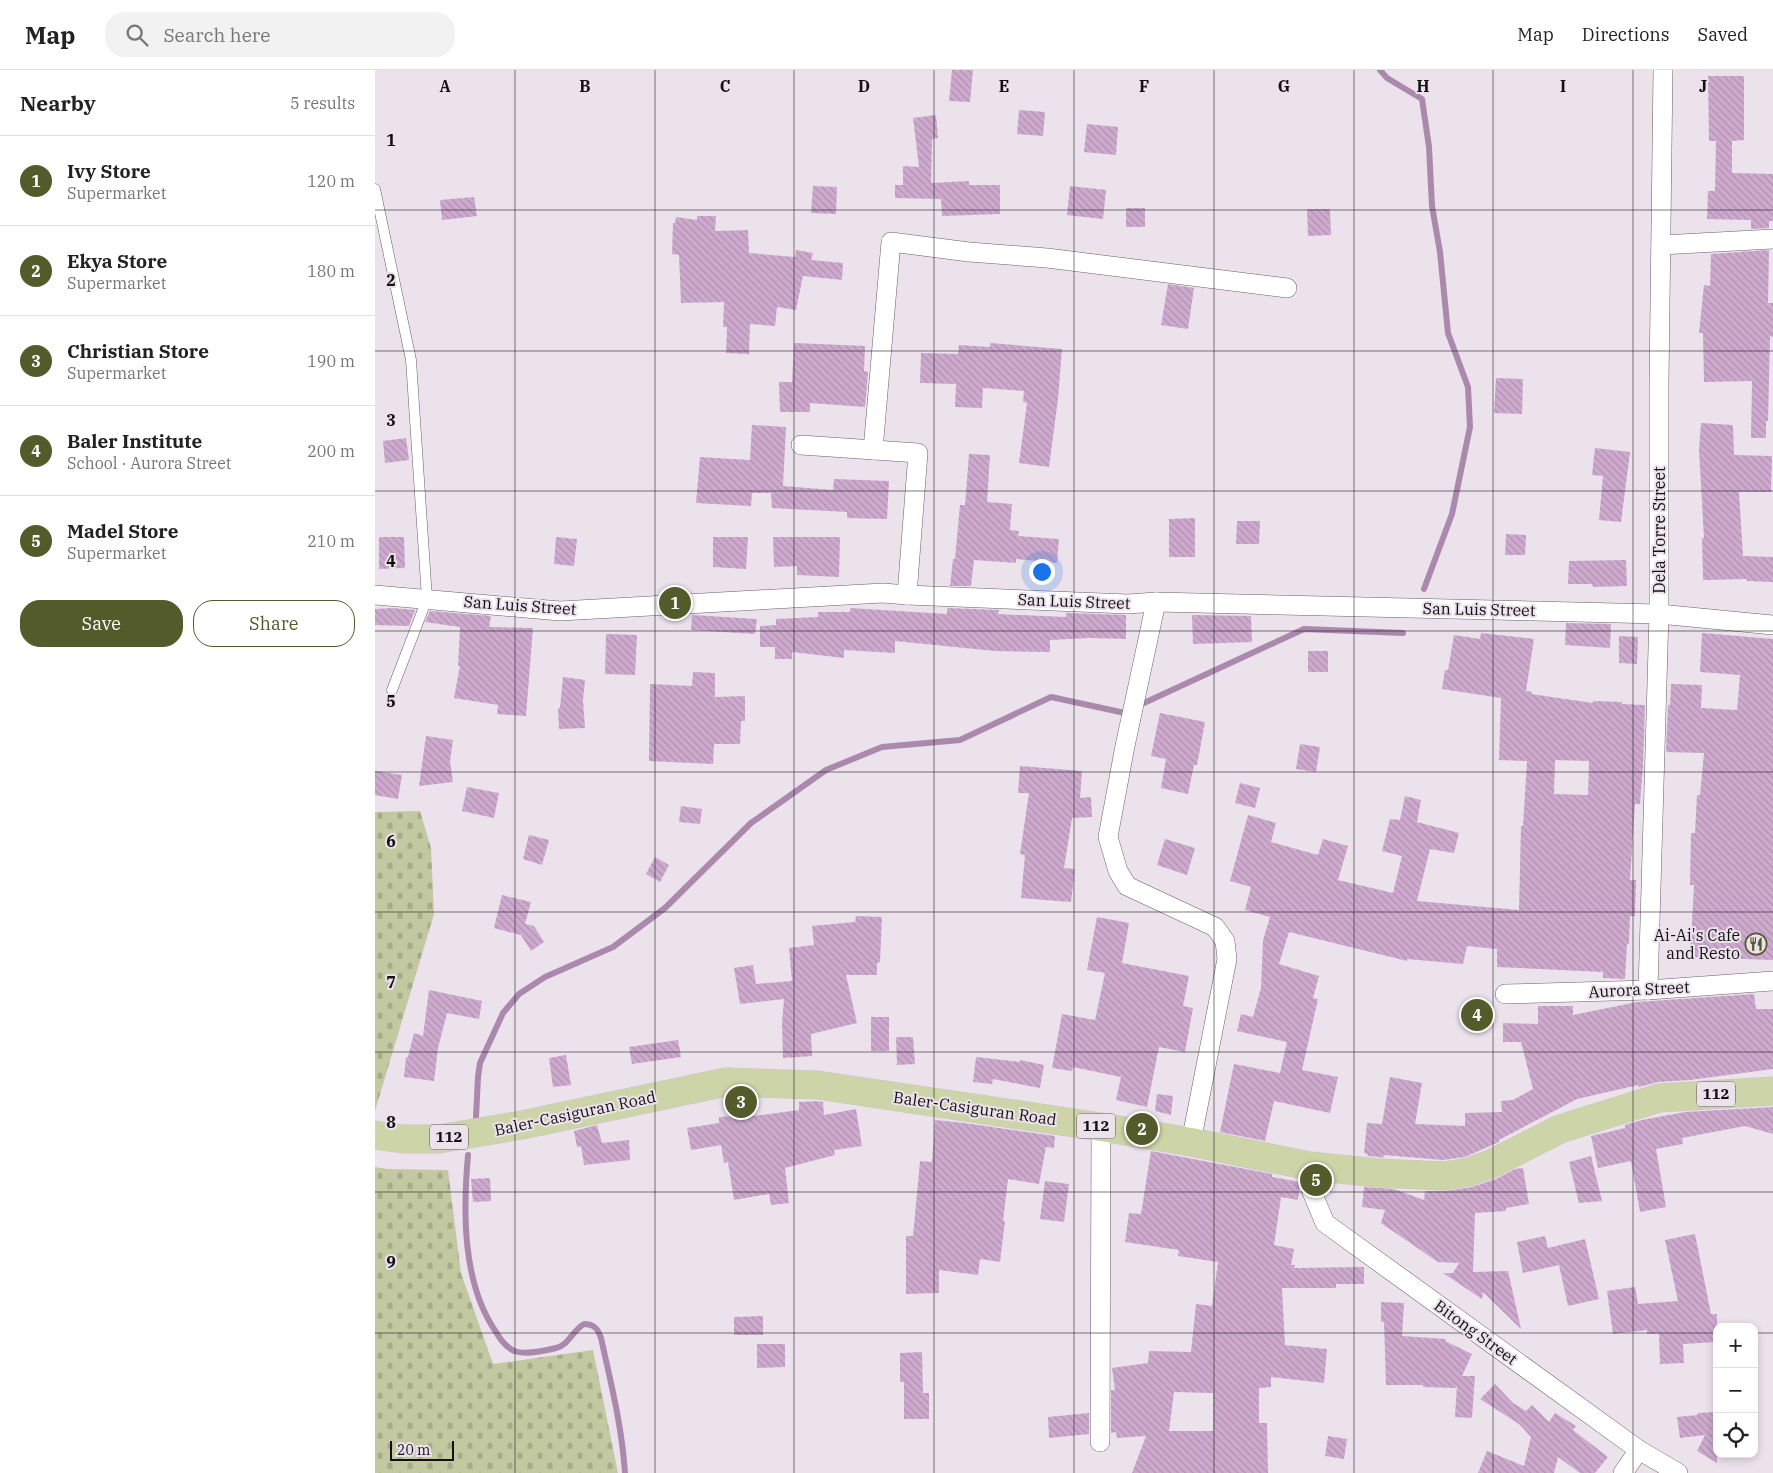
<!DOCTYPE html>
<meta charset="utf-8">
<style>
:root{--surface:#fff;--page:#f2f2f2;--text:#222;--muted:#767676;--line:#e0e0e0;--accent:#545b2a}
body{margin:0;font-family:"IBM Plex Serif",serif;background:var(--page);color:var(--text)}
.controls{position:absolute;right:15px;bottom:15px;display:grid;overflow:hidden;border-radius:10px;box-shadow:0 2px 8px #0003}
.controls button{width:45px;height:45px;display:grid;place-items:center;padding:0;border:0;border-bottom:1px solid var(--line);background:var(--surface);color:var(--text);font:25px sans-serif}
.scale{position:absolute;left:15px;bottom:12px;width:64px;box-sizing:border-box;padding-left:5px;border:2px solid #131013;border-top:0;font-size:14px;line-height:18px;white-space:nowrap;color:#131013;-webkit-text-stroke:4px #ece2ec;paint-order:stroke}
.you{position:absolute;left:666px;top:501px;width:18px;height:18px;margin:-12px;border:4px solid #fff;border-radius:50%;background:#1a73e8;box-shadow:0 0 0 8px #1a73e833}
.badge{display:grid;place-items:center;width:32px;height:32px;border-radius:50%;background:var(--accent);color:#fff;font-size:16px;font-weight:700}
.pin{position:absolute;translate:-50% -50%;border:2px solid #fff;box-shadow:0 1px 5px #0006}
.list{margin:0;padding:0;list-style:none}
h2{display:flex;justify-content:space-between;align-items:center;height:65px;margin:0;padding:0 20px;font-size:21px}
h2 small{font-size:16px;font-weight:400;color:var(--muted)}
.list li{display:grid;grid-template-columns:32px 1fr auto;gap:15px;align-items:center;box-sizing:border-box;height:90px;padding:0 20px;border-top:1px solid var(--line)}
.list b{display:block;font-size:19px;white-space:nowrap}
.list p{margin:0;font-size:16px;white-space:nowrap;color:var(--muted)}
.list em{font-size:16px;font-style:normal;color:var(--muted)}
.actions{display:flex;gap:10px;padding:15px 20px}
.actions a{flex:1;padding:11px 0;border:1px solid var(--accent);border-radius:20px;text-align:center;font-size:18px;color:var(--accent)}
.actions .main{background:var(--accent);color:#fff}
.icon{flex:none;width:28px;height:28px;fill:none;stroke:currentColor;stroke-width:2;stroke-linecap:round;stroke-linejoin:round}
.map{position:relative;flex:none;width:1398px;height:1403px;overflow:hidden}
header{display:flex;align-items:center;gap:30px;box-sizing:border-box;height:70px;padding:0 25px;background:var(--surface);border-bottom:1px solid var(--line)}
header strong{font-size:24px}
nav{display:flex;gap:28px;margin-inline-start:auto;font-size:18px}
.search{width:350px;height:45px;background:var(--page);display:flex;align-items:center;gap:12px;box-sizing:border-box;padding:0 18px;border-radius:20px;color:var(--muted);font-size:19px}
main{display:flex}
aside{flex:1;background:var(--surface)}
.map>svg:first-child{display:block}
.cemetery{fill:url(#cemetery-stones)}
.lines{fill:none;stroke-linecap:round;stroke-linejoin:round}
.stream{stroke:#ab89ad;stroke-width:6}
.building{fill:url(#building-back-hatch);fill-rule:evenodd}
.service-casing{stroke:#686068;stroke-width:11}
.minor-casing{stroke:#686068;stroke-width:20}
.primary-casing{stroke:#c6c6c6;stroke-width:29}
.service{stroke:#fff;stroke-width:10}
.minor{stroke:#fff;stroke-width:19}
.primary{stroke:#cdd4a7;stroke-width:28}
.grid{fill:none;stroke:#131013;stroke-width:1;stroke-opacity:0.55}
.labels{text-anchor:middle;stroke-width:4;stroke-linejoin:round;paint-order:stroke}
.shield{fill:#ece2ec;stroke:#544f54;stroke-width:1}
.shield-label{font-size:15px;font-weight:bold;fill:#131013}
.street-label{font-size:16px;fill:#131013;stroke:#ece2ec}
.poi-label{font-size:16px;fill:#131013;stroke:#ece2ec;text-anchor:end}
.grid-label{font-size:16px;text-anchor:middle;font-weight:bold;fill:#131013;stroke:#ece2ec;stroke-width:4;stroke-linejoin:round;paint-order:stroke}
</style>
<header>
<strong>Map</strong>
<div class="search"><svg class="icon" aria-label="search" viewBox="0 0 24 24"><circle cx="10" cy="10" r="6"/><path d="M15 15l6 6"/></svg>Search here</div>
<nav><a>Map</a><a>Directions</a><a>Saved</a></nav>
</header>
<main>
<aside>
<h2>Nearby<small>5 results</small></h2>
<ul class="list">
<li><span class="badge">1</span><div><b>Ivy Store</b><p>Supermarket</p></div><em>120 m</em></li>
<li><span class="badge">2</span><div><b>Ekya Store</b><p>Supermarket</p></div><em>180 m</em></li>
<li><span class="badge">3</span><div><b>Christian Store</b><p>Supermarket</p></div><em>190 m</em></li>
<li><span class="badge">4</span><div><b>Baler Institute</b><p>School · Aurora Street</p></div><em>200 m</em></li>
<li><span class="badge">5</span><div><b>Madel Store</b><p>Supermarket</p></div><em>210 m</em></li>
</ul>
<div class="actions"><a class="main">Save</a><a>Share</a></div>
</aside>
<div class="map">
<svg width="1398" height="1403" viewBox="0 0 1398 1403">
<defs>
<pattern id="cemetery-stones" width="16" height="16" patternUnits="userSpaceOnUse" patternTransform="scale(1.25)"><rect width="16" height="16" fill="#c2c9a0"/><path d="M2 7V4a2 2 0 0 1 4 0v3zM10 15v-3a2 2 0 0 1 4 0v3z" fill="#a6ac89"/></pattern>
<pattern id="building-back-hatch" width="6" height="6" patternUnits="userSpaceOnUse" patternTransform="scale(1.25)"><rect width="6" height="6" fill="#ceaacf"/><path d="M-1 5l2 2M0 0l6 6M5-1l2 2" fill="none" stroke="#b091b1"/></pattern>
</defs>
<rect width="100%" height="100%" fill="#ece2ec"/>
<!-- cemetery -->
<g class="cemetery">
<polygon points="45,741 56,778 59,844 0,1041 0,742"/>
<polygon points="0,1097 12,1099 73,1100 86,1203 118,1294 218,1280 243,1403 0,1403"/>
</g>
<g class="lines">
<!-- stream -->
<g class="stream">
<polyline points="1005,0 1012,8 1047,29 1054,77 1057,136 1065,182 1073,263 1093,317 1095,357 1077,444 1049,519"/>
<polyline points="769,633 929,559 1028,563"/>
<polyline points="101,1047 103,1007 105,993 128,943 144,924 170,907 238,877 290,838 376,753 451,700 507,677 585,670 676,627 750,643"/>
<path d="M93,1085C88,1141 87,1213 121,1262C125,1269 131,1277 139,1281C150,1285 169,1281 181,1278C194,1275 197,1261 209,1254C219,1254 223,1259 226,1268C236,1313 247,1357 250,1403"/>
</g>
</g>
<!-- building -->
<g class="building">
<polygon points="577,0 598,0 595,32 574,31"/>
<polygon points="1333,6 1369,6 1369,70 1357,71 1357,103 1398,104 1398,151 1394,151 1394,158 1376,159 1376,150 1332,149 1333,121 1340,121 1341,71 1334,71"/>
<polygon points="644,40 670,42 668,66 642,64"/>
<polygon points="561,45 563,68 557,69 556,113 594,111 594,115 625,115 625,144 567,146 566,129 520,128 520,115 528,115 528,96 544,97 538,48"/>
<polygon points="712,54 743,57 741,85 709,82"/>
<polygon points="438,116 462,117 461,144 436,143"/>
<polygon points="695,116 731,120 728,149 692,145"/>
<polygon points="99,127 102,146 67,150 65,130"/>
<rect x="751" y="138" width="19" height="19"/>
<polygon points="932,139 955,139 956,165 933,166"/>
<polygon points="322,146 341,146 340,161 373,160 374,183 420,187 421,180 438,183 436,190 468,193 467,210 428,206 421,240 402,237 400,256 375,254 374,284 351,283 352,257 348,257 349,232 306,233 304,185 297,184 298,153 300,153 301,147 322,150"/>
<polygon points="1394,180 1393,233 1398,233 1398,267 1395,266 1393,351 1391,351 1391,368 1376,368 1377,311 1329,312 1328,263 1324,263 1329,215 1335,216 1336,184"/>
<polygon points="793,214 819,218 813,259 786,255"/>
<polygon points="419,273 490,276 489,301 493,302 490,337 435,333 435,342 405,342 404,312 417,312"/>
<polygon points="615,273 687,279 683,329 674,397 644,393 652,333 648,332 649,321 608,318 607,338 580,337 581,314 545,313 546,283 583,284 584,275 615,277"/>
<polygon points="1121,308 1148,309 1147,344 1119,343"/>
<polygon points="1326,353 1358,355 1359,385 1397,386 1396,422 1364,422 1368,486 1398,487 1398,512 1372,511 1372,509 1328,510 1327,468 1329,468 1324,380"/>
<polygon points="377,355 411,357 408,416 458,420 459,409 514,411 512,449 472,448 472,442 397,438 396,423 377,423 376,436 321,433 325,387 375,390"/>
<polygon points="31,368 34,390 10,393 8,371"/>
<polygon points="1220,378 1255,382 1246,452 1224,450 1228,406 1217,405"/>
<polygon points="594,384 615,385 612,432 637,434 635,460 644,461 643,466 684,469 682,493 641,489 641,493 599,490 596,516 575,516 578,489 580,489 585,435 590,435"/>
<polygon points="820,448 820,487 794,487 794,449"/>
<polygon points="862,451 885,451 884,474 861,474"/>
<polygon points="1131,464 1151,465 1150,485 1130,485"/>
<polygon points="4,467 29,467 30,498 4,499"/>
<polygon points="181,467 202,469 199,496 179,494"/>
<polygon points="338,467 373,467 371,499 338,497"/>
<polygon points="398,467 465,467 464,507 422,505 422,496 399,497"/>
<polygon points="1251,490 1252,516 1218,517 1217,514 1193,514 1194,491"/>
<polygon points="17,538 40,540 34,556 0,555 0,539"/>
<polygon points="475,538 572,544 572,538 624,540 623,544 691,547 691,543 751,545 751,569 714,568 675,570 675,582 620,581 520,571 520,583 469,580 469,588 417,582 417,589 400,589 400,577 385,577 385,556 401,555 401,549 443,547 443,542 475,542"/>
<polygon points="55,541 116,546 114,557 158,558 151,646 122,644 123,635 79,628 85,596 83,596 85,557 50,552"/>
<polygon points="317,545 382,549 380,564 316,560"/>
<polygon points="817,545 876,546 877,572 818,574"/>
<polygon points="1191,553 1236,554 1235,578 1190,575"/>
<path d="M1106,563L1159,569L1151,621L1157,622L1156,624L1218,633V631L1247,632V634L1270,635L1268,695L1265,734H1260L1255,810H1261L1260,846H1255L1254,874H1252L1250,909L1228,908V902L1122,897V879L1092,876L1088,894L1032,889V891L914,862L904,894L944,906L938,928L943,929L927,1000L963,1007L955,1043L899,1031L890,1071L845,1062L859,994L905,1003L912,972L862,961L866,944L878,947L886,918L888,870L895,847L870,840L876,817L855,811L873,745L901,753L896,772L943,785L948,769L973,776L963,810L1018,823L1027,786L1007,781L1015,749L1025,750L1030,726L1046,730L1042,752L1084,763L1079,783L1055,779L1042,831L1144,840L1146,756H1148L1152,691L1124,690L1126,628L1067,619L1070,600H1073L1079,565L1105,569ZM1180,690L1214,691L1213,725L1179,724Z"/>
<polygon points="1327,563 1398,569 1398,890 1315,887 1319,815 1315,815 1316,763 1320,763 1322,725 1325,725 1329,683 1291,682 1293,635 1295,635 1296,614 1327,615 1326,638 1362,640 1365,605 1325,602"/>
<polygon points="231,564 262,565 260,605 230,604"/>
<polygon points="1244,566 1263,567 1262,594 1244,593"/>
<rect x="933" y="581" width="20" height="21"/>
<polygon points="318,602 340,603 340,627 370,626 370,651 366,651 365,674 339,674 338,694 274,691 275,614 317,616"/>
<polygon points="188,607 210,610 208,630 210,658 184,659 183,638 185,638"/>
<polygon points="785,643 830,652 822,695 819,695 813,724 786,718 791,689 776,686"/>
<polygon points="51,666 78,670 75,691 78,712 44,716"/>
<polygon points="925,674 945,677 941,702 921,699"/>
<polygon points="645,696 707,701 705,728 716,727 717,747 697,748 689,798 700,799 696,832 646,828 650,785 645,784 654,723 643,723"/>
<polygon points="0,701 27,705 23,729 0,725"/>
<polygon points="865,713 885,718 880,738 860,733"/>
<polygon points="92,717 124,723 119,748 87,741"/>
<polygon points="306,736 327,739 325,754 304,752"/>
<polygon points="154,765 174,770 167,795 148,789"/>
<polygon points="790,769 820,778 812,805 782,795"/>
<polygon points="280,787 294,795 285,812 271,804"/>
<polygon points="127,825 156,832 150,854 159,856 169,872 156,881 146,865 119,858"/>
<polygon points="481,846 507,847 505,892 502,893 502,905 471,905 482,953 436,964 437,986 408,988 407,953 409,929 365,934 359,898 378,895 381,914 417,911 414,878 439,875 437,856 480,852"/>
<polygon points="722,847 754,853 747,893 814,906 808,936 818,938 810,982 784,977 772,1037 741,1030 746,1007 698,997 697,1001 677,998 687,944 720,950 730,903 712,900"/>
<polygon points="54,920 107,931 104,949 72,943 63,978 59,1011 29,1007 31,987 33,987 39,963 48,966"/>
<polygon points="1379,924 1381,939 1398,939 1398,999 1315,1010 1283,1012 1264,1017 1263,1015 1202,1029 1124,1070 1124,1072 1090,1087 1068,1090 1009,1085 1008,1088 1004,1087 992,1086 993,1084 989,1083 992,1053 1007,1054 1015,1007 1047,1013 1040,1054 1090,1056 1090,1043 1127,1042 1126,1031 1138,1030 1158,1019 1146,972 1128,972 1128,953 1163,954 1163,936 1198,936 1198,945 1262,932"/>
<rect x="496" y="947" width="18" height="34"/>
<polygon points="521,967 538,967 540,994 522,995"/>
<polygon points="303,970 306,987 257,994 254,977"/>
<polygon points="191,985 196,1015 178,1017 174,988"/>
<polygon points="601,987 645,992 645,990 669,995 665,1018 618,1009 617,1014 598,1012"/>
<polygon points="782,1024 798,1026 796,1045 780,1041"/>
<polygon points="442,1031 448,1032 449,1045 481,1039 487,1076 459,1080 460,1085 410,1098 414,1133 396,1135 394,1124 359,1130 353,1092 349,1093 346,1075 316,1080 312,1058 344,1053 344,1047 371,1045 371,1047 424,1040 424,1032"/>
<polygon points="1398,1037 1398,1064 1370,1056 1307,1068 1308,1074 1281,1079 1291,1137 1265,1142 1256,1091 1223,1098 1216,1066 1250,1058 1250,1055 1267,1050 1310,1042"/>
<polygon points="560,1050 589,1053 680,1066 679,1078 671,1077 664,1114 633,1109 628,1151 630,1151 625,1192 605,1189 603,1205 564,1200 564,1223 531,1224 531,1166 538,1166 545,1091 557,1092"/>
<polygon points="222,1055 227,1073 254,1070 255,1090 209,1095 206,1076 202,1077 199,1061"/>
<path d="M776,1081L897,1104V1107L925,1112L923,1130L906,1127L899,1175L919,1179L916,1195H920L919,1198L989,1197V1214H961V1218H907L910,1275L952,1279L949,1313L896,1307V1317L884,1318V1353H892L893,1403H757L771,1366L742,1368L741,1362L736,1363V1320H740L737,1298L773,1293L774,1281L816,1282L821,1234L837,1236L843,1192L803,1186L804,1180L750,1172L754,1143L766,1144ZM799,1322L838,1323V1361H794Z"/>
<polygon points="1216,1086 1227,1131 1204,1133 1194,1092"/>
<polygon points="1148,1098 1154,1134 1131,1138 1131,1141 1100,1143 1098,1202 1133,1201 1146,1259 1108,1222 1107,1229 1068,1203 1078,1203 1084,1193 1063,1192 1006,1153 1010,1140 987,1137 989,1117 1019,1119 1049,1130 1050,1121 1071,1121 1097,1117 1121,1109 1140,1099"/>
<polygon points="115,1108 116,1131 98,1132 96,1109"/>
<polygon points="670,1111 694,1114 689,1152 665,1149"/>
<polygon points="1320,1164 1336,1244 1342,1244 1342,1272 1308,1274 1309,1293 1285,1294 1284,1264 1272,1264 1272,1260 1238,1264 1232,1221 1260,1217 1263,1234 1303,1231 1290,1170"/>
<polygon points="1170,1166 1173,1178 1210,1169 1224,1229 1193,1236 1184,1195 1148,1203 1142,1172"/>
<polygon points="1006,1232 1029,1233 1027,1266 1071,1269 1070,1271 1097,1284 1087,1306 1100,1306 1097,1348 1080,1347 1082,1315 1081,1318 1048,1317 1048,1315 1011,1315 1009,1252 1006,1252"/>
<polygon points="388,1246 388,1265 359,1265 359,1247"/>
<polygon points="382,1274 410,1274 410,1297 382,1298"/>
<polygon points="547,1282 548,1323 554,1323 554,1349 529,1349 529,1312 525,1312 525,1283"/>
<polygon points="1120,1314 1138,1333 1151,1341 1157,1335 1174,1352 1180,1343 1201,1356 1198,1360 1233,1387 1220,1403 1205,1403 1183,1387 1179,1403 1103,1403 1112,1381 1149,1396 1156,1367 1144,1354 1105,1329"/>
<polygon points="1342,1342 1342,1393 1322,1381 1330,1365 1305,1368 1302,1347 1323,1345 1322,1343"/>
<polygon points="714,1343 714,1364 674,1368 673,1347"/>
<polygon points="953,1366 972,1369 969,1389 950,1386"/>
</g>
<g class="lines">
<!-- service casing -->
<g class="service-casing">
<polyline id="service" points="0,119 36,290 52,529 17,620"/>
</g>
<!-- minor casing -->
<g class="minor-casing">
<g id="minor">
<polyline points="1286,175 1398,169"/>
<polyline points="426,375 543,383 532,525"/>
<polyline points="498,380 516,172 594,182 672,188 912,218"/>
<polyline points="0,525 185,541 508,523 532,525 753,534 781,532 1284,544 1398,555"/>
<polyline points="781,532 750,676 733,767 743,801 752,816 840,857 850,871 852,889 816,1072"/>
<polyline points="1273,920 1284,544 1284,313 1288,0"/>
<polyline points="1130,924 1273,920 1398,911"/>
<polyline points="935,1096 937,1122 950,1153 1264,1380 1303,1403"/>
<polyline points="725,1372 726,1057"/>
<polyline points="1248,1403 1264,1380"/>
</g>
</g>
<!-- primary casing -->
<g class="primary-casing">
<polyline id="primary" points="0,1065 28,1069 64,1069 147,1055 351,1012 442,1015 726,1057 816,1072 935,1096 1003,1103 1069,1106 1094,1102 1116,1094 1185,1059 1284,1028 1398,1021"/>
</g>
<!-- service -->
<use href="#service" class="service"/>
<!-- minor -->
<use href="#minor" class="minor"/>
<!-- primary -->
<use href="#primary" class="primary"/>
</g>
<!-- grid -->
<path class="grid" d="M140,0V1403M280,0V1403M419,0V1403M559,0V1403M699,0V1403M839,0V1403M979,0V1403M1118,0V1403M1258,0V1403M0,140H1398M0,281H1398M0,421H1398M0,561H1398M0,702H1398M0,842H1398M0,982H1398M0,1122H1398M0,1263H1342M1379,1263H1398"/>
<!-- icons -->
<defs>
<g id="restaurant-ring" transform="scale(1.125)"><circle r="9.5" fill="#ece2ec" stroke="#545b2a" stroke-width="1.5"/><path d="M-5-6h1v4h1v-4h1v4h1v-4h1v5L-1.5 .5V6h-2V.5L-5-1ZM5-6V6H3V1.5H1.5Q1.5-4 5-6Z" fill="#545b2a"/></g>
</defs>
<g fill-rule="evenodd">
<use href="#restaurant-ring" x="1381" y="874"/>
</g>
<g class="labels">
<!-- shield labels -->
<g class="shield">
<rect x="1322" y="1011.5" width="38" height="25" rx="4"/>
<rect x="702" y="1043.5" width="38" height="25" rx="4"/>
<rect x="55" y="1054.5" width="38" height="25" rx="4"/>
</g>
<g class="shield-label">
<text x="1341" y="1029">112</text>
<text x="721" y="1061">112</text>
<text x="74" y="1072">112</text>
</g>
<!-- street labels -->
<g class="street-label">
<text transform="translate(1284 460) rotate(-90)" y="6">Dela Torre Street</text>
<text transform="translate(699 531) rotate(2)" y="6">San Luis Street</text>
<text transform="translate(145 535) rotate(4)" y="6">San Luis Street</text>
<text transform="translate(1104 539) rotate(1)" y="6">San Luis Street</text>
<text transform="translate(1264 919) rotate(-3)" y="6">Aurora Street</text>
<text transform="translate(600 1038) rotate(8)" y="6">Baler-Casiguran Road</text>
<text transform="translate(200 1043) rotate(-12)" y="6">Baler-Casiguran Road</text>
<text transform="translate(1101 1262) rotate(36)" y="6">Bitong Street</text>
</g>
<!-- poi labels -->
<g class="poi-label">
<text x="1365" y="871">Ai-Ai's Cafe<tspan x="1365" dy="18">and Resto</tspan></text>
</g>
</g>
<g class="grid-label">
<text x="70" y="22">A</text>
<text x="210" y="22">B</text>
<text x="350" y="22">C</text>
<text x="489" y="22">D</text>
<text x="629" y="22">E</text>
<text x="769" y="22">F</text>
<text x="909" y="22">G</text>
<text x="1048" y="22">H</text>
<text x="1188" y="22">I</text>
<text x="1328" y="22">J</text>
<text x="16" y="76">1</text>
<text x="16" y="216">2</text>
<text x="16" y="356">3</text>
<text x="16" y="497">4</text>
<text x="16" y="637">5</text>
<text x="16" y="777">6</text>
<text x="16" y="918">7</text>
<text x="16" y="1058">8</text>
<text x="16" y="1198">9</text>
</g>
</svg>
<div class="controls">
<button>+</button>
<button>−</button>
<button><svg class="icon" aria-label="locate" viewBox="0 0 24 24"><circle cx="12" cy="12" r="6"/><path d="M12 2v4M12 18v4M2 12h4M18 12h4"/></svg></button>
</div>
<div class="scale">20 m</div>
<div class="you"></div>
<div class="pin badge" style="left:300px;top:533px">1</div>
<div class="pin badge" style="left:767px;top:1059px">2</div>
<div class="pin badge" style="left:366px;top:1032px">3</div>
<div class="pin badge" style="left:1102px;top:945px">4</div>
<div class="pin badge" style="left:941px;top:1110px">5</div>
</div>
</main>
